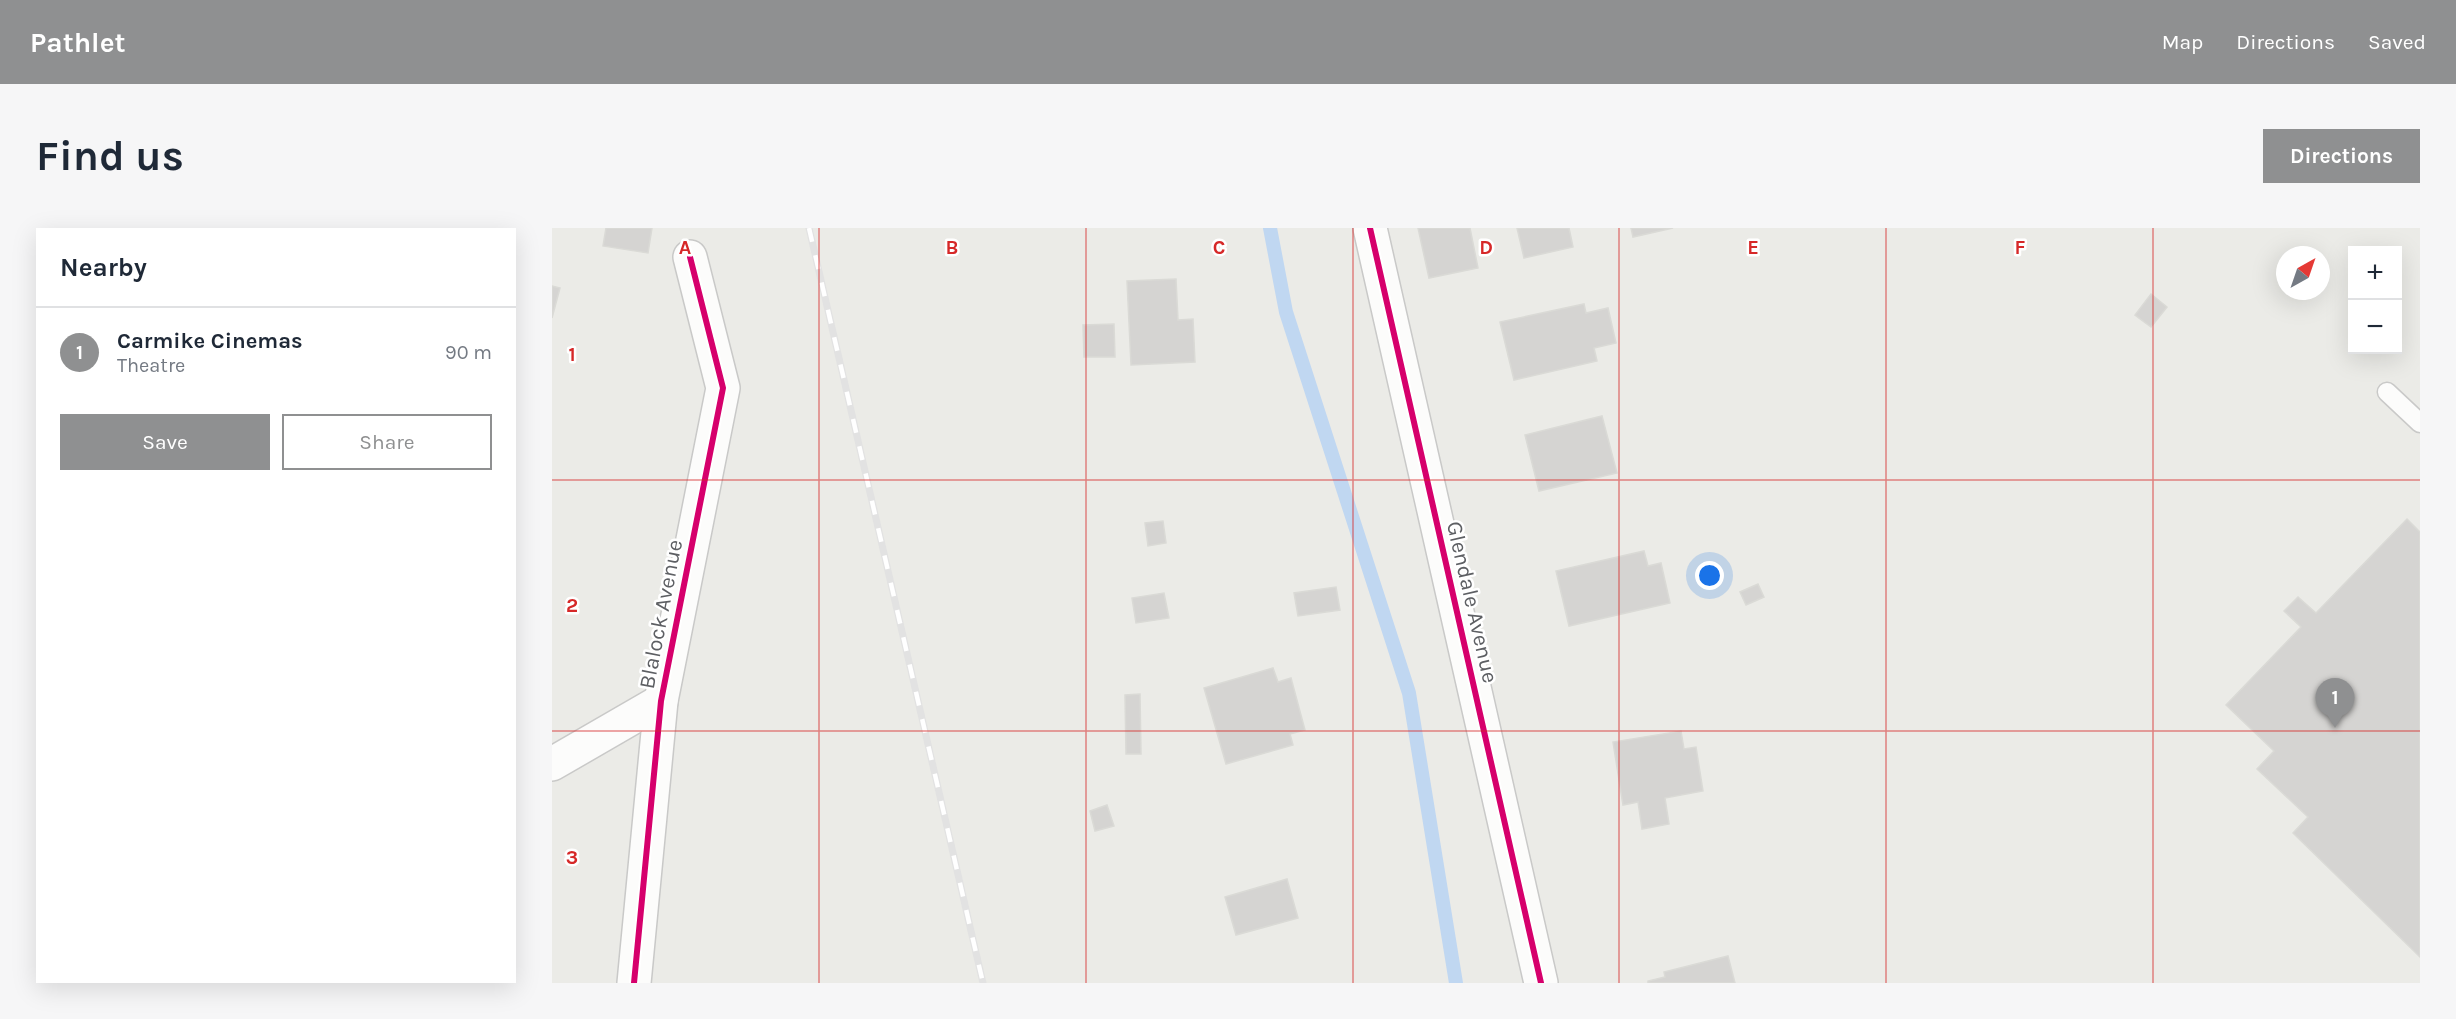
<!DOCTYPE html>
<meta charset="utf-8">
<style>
:root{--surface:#fff;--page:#f6f6f7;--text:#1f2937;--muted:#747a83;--line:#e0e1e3;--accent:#8f9091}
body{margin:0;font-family:Karla,sans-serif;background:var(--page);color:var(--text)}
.controls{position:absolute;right:18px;top:18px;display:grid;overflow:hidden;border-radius:0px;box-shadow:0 6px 24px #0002}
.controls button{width:54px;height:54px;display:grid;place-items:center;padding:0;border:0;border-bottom:2px solid var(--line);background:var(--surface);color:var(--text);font:30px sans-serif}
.compass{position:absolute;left:1724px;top:18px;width:54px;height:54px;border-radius:50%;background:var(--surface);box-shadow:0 6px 24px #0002;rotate:40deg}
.you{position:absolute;left:1158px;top:348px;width:21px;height:21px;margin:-15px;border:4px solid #fff;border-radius:50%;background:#1a73e8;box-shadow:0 0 0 9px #1a73e833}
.badge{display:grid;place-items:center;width:39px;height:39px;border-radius:50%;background:var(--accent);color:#fff;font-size:20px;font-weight:700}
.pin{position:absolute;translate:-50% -50px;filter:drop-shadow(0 2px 3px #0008)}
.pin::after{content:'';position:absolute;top:32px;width:21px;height:18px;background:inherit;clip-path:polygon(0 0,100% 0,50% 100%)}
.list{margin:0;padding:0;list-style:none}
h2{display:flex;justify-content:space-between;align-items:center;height:78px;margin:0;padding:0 24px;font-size:26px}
h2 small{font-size:20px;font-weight:400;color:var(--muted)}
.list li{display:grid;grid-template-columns:39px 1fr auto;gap:18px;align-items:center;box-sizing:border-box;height:90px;padding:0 24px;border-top:2px solid var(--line)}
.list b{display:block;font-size:22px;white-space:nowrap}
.list p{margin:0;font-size:20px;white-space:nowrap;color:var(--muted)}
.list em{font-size:20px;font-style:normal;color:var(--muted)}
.actions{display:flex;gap:12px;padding:18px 24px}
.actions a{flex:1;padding:14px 0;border:2px solid var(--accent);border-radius:0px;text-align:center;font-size:21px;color:var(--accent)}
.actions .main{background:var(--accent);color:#fff}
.map{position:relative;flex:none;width:1868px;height:755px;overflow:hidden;border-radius:0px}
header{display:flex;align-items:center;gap:36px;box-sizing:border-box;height:84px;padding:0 30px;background:var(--accent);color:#fff}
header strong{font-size:28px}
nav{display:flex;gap:33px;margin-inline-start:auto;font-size:21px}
.intro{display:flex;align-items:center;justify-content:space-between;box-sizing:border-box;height:144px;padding:0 36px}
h1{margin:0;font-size:42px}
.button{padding:15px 27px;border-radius:0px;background:var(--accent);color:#fff;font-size:21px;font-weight:700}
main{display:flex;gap:36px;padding:0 36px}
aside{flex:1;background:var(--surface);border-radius:0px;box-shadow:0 6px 24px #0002}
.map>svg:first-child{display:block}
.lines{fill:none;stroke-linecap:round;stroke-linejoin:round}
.stream{stroke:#c0d7f1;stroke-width:14}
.building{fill:#d5d4d2;stroke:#dadad6;stroke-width:1.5}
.service-casing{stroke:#c9c9c8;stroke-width:21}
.minor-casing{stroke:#c9c9c8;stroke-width:36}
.service{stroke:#fcfcfb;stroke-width:18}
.minor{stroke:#fcfcfb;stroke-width:33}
.rail-casing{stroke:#e2e2e2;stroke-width:7}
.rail{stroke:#fff;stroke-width:4.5;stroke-dasharray:14;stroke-linecap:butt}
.cycleway-casing{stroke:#fff;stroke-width:10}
.cycleway{stroke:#d6006c;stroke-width:6}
.grid{fill:none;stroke:#d62828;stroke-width:1.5;stroke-opacity:0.55}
.labels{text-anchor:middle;stroke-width:5;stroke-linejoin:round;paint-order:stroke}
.street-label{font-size:22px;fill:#5d5f63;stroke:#fff}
.grid-label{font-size:20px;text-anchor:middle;font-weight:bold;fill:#d62828;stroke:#fff;stroke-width:5;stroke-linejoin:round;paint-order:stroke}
</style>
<header>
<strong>Pathlet</strong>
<nav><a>Map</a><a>Directions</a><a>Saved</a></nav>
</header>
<div class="intro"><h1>Find us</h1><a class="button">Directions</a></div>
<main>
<aside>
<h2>Nearby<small></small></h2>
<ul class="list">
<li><span class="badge">1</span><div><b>Carmike Cinemas</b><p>Theatre</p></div><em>90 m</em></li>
</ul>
<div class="actions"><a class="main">Save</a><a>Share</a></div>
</aside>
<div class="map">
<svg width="1868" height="755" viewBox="0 0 1868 755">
<rect width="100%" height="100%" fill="#ebebe7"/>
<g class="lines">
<!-- stream -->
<polyline class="stream" points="718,0 734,84 857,465 904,755"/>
</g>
<!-- building -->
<g class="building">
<polygon points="54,0 100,0 96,25 51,18"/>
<polygon points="866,0 918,0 926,40 877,50"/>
<polygon points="965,0 1017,0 1021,19 972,30"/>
<polygon points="1079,0 1121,0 1081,9"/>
<polygon points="624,51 626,92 641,91 643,134 579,137 575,53"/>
<polygon points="0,58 8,60 0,90"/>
<polygon points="1599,66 1615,79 1599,99 1583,87"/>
<polygon points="1032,76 1034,85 1056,80 1064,115 1042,120 1045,133 962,152 948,94"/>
<polygon points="562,96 563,129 532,129 531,97"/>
<polygon points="1050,188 1065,245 987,263 973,207"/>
<polygon points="1855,291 1868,304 1868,729 1741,605 1756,589 1705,541 1722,523 1674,477 1749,399 1732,383 1746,369 1764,385"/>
<polygon points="611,293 614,315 596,318 593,295"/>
<polygon points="1092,323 1096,338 1109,335 1118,375 1017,398 1004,343"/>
<polygon points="1206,356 1212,369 1194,377 1188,364"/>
<polygon points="784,359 788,382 746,388 742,365"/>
<polygon points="612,365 617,390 584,395 580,370"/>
<polygon points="721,440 726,454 739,450 753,502 738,506 741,517 674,536 652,460"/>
<polygon points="588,466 589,526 574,526 573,467"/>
<polygon points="1129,503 1132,521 1144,519 1151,563 1113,570 1117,596 1090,601 1086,574 1071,577 1061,514"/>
<polygon points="555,577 562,598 543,603 538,583"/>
<polygon points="735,651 746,690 684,707 673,669"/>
<polygon points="1176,728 1183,755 1096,755 1096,753 1113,749 1112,744"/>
</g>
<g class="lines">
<!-- service casing -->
<g class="service-casing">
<polyline id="service" points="1835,164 1868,195"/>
</g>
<!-- minor casing -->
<g class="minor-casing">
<g id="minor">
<polyline points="818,0 989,755"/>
<polyline points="0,536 109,473"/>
<polyline points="82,755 109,473 171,160 138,29"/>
</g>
</g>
<!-- service -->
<use href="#service" class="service"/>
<!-- minor -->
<use href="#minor" class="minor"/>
<!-- rail casing -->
<g class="rail-casing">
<polyline id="rail" points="257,0 431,755"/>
</g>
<!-- rail -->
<use href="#rail" class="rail"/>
<!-- cycleway casing -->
<g class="cycleway-casing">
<g id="cycleway">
<polyline points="818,0 989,755"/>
<polyline points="82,755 109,473 171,160 138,29"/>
</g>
</g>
<!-- cycleway -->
<use href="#cycleway" class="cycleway"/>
</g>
<!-- grid -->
<path class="grid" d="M267,0V755M534,0V755M801,0V755M1067,0V755M1334,0V755M1601,0V755M0,252H1868M0,503H1868"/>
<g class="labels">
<!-- street labels -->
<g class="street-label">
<text transform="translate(921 374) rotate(77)" y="8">Glendale Avenue</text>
<text transform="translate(108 386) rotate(-79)" y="8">Blalock Avenue</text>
</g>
</g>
<g class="grid-label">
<text x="133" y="26">A</text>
<text x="400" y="26">B</text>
<text x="667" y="26">C</text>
<text x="934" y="26">D</text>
<text x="1201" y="26">E</text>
<text x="1468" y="26">F</text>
<text x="20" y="133">1</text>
<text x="20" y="384">2</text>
<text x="20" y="636">3</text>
</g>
</svg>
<div class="controls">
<button>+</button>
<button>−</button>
</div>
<svg class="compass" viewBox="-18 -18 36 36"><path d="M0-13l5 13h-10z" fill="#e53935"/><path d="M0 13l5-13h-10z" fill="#747a83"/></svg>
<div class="you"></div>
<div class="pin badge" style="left:1783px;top:500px">1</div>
</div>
</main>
